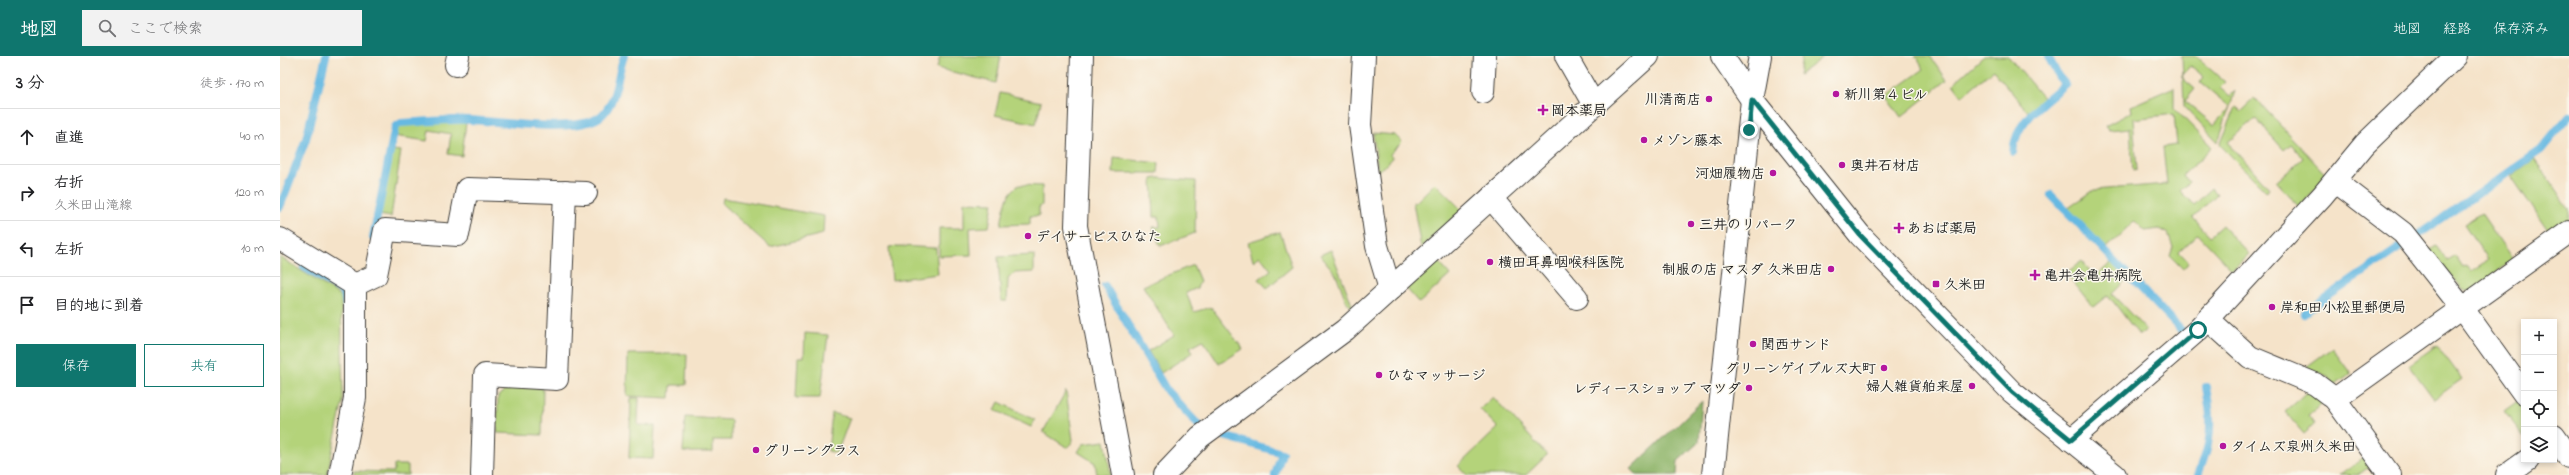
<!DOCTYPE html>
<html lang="ja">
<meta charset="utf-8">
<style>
:root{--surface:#fff;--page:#f2f2f2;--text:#202124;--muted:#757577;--line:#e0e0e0;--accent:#0f766e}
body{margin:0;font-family:"Indie Flower","Klee One",sans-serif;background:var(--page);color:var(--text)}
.controls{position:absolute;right:12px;bottom:12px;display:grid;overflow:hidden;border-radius:0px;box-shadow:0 2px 6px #0003}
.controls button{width:36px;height:36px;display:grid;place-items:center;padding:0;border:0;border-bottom:1px solid var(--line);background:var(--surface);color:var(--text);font:20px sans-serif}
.stop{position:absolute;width:12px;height:12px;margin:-9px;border:3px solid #0f766e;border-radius:50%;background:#fff}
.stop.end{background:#0f766e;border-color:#fff;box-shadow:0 1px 4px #0008}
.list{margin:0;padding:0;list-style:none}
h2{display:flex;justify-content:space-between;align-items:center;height:52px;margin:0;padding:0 16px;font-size:17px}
h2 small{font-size:13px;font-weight:400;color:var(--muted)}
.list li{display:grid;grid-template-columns:26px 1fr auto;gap:12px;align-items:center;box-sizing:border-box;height:56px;padding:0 16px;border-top:1px solid var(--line)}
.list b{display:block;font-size:15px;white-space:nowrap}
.list p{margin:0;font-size:13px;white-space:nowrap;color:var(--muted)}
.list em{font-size:13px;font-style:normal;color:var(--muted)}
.actions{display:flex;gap:8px;padding:12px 16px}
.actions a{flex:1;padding:9px 0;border:1px solid var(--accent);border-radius:0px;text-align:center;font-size:14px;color:var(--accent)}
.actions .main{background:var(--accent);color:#fff}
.icon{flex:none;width:22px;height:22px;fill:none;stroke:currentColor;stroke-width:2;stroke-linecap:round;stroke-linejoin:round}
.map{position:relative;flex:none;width:2289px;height:419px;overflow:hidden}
header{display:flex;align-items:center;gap:24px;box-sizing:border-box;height:56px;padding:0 20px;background:var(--accent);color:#fff}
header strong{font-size:19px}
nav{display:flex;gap:22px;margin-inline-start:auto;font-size:14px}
.search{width:280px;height:36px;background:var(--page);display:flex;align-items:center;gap:10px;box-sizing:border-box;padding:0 14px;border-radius:0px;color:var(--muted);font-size:15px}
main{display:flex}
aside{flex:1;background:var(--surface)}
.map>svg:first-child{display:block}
.green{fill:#b4d37a;stroke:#68784b;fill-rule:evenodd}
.forest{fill:#8fb56a;stroke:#566843}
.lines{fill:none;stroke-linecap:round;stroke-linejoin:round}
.stream{stroke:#66b9e2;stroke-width:8}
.minor-casing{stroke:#3d3a36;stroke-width:24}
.tertiary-casing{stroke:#3d3a36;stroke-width:24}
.minor{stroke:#fff;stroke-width:22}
.tertiary{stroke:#fff;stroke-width:22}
.route{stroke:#0f766e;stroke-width:5}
.poi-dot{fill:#b5179e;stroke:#fbf7ec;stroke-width:1.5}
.labels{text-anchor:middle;stroke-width:3;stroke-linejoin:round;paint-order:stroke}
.poi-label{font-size:14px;font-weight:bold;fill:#1c1c1c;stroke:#fbf7ec;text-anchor:start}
</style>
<header>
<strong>地図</strong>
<div class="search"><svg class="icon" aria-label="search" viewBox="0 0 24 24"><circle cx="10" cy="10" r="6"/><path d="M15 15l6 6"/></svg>ここで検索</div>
<nav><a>地図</a><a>経路</a><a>保存済み</a></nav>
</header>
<main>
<aside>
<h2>3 分<small>徒歩 · 170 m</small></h2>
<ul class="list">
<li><svg class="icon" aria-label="ahead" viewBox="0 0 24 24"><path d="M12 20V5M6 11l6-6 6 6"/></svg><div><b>直進</b></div><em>40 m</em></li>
<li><svg class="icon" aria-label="right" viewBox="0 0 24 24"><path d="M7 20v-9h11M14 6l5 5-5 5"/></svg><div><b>右折</b><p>久米田山滝線</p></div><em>120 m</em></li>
<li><svg class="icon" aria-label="left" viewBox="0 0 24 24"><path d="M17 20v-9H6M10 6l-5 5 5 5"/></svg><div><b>左折</b></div><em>10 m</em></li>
<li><svg class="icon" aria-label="arrive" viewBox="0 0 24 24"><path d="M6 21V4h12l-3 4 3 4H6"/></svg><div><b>目的地に到着</b></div></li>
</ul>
<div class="actions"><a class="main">保存</a><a>共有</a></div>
</aside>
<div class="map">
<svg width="2289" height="419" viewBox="0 0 2289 419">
<rect width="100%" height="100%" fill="#fbf7ec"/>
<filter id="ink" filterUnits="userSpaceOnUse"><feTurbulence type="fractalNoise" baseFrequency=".025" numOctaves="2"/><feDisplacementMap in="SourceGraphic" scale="8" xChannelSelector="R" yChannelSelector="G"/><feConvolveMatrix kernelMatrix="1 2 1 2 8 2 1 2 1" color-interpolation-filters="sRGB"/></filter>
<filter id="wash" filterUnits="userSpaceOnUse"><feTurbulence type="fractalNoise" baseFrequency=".012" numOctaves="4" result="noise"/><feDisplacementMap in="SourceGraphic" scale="16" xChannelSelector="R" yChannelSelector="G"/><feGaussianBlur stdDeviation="0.9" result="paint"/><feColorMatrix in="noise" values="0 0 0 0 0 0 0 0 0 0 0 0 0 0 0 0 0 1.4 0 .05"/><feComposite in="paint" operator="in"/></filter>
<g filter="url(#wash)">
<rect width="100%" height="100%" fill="#f5e3c9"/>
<!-- green -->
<g class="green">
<polygon points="660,0 721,0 716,27 657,12"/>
<polygon points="1522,0 1544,0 1519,19"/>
<polygon points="1635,0 1650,0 1667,24 1621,61 1606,40 1644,13"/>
<polygon points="1704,0 1728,0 1764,43 1749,57 1713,14 1682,40 1673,28"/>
<path d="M1902,0H1915L1945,26L1940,31L1950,40L1955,35L1938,86L1904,50ZM1911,10L1924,21L1920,26L1950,51L1934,69L1905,45L1915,33L1901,21Z"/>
<polygon points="1894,31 1894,52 1932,91 1903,119 1909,126 1900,135 1914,149 1932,132 1937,138 1913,162 1930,180 1942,169 1969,198 1952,214 1918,178 1899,196 1909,206 1903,213 1890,200 1893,191 1888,178 1879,173 1865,175 1855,165 1826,193 1787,153 1814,134 1887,128 1883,91 1897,89 1894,58 1853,63 1857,114 1853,115 1850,72 1829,74 1825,70 1852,56 1851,50"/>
<polygon points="720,37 761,46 756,68 715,59"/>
<polygon points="1975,42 2048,121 2019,151 1996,126 2023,102 2011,88 2004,94 1975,62 1948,86 1989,132 1987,136 1940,89 1956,51 1961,55"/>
<polygon points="186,66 182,100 168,98 171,78 149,74 147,85 114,80 116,73 120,69"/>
<polygon points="1093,77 1115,79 1122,86 1110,98 1113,102 1098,116"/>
<polygon points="112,94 121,95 111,161 99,159"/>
<polygon points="834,102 879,107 878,117 833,117"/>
<polygon points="2254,103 2289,152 2289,164 2270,177 2231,120"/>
<polygon points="878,122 916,125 915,177 880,190 873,171 880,171 879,161 874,161 872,123"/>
<polygon points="1155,127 1182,154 1141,192 1133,146 1135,147"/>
<path d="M739,129L762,130V149L759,151V160H750V168L721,169C724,154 725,138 739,129Z"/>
<polygon points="443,142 544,160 543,178 490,191 442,148"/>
<polygon points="684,146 713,147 709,171 690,172 691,199 659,200 659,172 684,172"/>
<polygon points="2201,157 2233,204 2191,235 2183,233 2150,194 2156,190 2167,205 2175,200 2183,212 2187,210 2191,215 2208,204 2184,168"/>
<polygon points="1000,176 1012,211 987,232 979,223 991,214 980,200 973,205 968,186"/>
<polygon points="619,190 656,192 658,218 612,224 609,191"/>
<polygon points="1051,194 1074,254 1066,245 1056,218 1040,199"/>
<polygon points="754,199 754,216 734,217 728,223 727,245 721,245 718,201"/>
<polygon points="0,201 61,240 63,345 47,419 0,419"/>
<polygon points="1157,204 1170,219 1139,247 1126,232"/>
<polygon points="1802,205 1815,221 1833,205 1849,221 1832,238 1866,274 1859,279 1828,239 1813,251 1786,217"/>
<polygon points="913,209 920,225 917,232 906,237 914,256 931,251 963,293 939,308 923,284 910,291 913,296 881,317 868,295 894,279 863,230"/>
<polygon points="525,277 548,279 540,342 516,342 518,301 524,301"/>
<polygon points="2157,289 2182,323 2154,343 2129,309"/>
<polygon points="2052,292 2071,318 2057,328 2052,327 2047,320 2026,311"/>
<polygon points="348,298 407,298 406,329 391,329 390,342 347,340"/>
<polygon points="229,331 263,332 262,379 217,377 218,340"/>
<polygon points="2031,333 2046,345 2028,359 2035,368 2024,378 2005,356"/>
<polygon points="786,335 793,384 788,392 763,376"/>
<polygon points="1213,341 1267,399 1246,419 1187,419 1178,410 1218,372 1200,353"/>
<polygon points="351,342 359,342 358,369 375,370 373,403 349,402"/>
<polygon points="2239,344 2244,351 2244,381 2224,355"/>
<polygon points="719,346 755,364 751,371 715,354"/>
<polygon points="552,357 570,362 557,397 548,395"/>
<polygon points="405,361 451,364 451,384 433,384 433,396 403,396"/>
<polygon points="825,385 831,419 817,419 815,407 798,396 803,388"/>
<polygon points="2087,399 2093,408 2078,419 2060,418"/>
<polygon points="114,409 128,409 128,419 74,419 74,415 114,416"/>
</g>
<!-- forest -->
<polygon class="forest" points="1422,345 1419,386 1398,405 1397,419 1357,419 1351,413"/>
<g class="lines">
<!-- stream -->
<g class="stream">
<path d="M1733,96C1735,65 1763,47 1785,28L1778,20L1768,0"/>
<polyline points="1771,139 1902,275"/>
<polyline points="0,151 26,83 46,0"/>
<polyline points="2138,179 2261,94 2289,60"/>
<path d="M93,181L115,71L121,67C144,66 167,63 190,64C219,65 301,79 322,59C337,45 337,19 344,0"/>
<polyline points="24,211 60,233 64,237 66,248"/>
<polyline points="825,230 887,335 923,374 1002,397 995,419"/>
<polyline points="2024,257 2122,190"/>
<path d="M1918,419C1932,385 1933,367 1926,331"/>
</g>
</g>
</g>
<g filter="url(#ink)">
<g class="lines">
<!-- minor casing -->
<g class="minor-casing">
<g id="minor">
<polyline points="802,0 796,170 843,419"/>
<polyline points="1084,0 1080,69 1097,190 1110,233"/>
<polyline points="1286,0 1314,49"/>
<polyline points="176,9 178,0"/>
<polyline points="1203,36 1205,0"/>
<polyline points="2055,125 2123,177 2183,253 2244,338"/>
<polyline points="1211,142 1297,242"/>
<polyline points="0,183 75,229"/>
<polyline points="75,229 96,219 105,174 178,179 187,133 306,137"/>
<polyline points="1928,263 1970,301 2035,328 2055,343 2110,419"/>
<polyline points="2055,343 2289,176"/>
<polyline points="2274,380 2289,401"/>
<polyline points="1791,384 1918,274 2042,140 2085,88 2176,0"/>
<polyline points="60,419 75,342 75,229"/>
<polyline points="202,419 205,319 277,323 285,136"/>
<polyline points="884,419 920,381 1065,274 1368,0"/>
<polyline points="1433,419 1472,44 1480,0"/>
<polyline points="2227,419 2248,404"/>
</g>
</g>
<!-- tertiary casing -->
<g class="tertiary-casing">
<polyline id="tertiary" points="1442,0 1472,44 1580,179 1732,336 1835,419"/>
</g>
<!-- minor -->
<use href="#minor" class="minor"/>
<!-- tertiary -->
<use href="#tertiary" class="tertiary"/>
</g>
</g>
<g class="lines" filter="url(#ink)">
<!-- route -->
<polyline class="route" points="1469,74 1472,44 1580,179 1732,336 1791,384 1918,274"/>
</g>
<!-- markers -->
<g class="poi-dot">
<circle cx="1556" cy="38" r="4"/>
<circle cx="1429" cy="43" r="4"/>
<path d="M1261 48h4v4h4v4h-4v4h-4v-4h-4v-4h4z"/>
<circle cx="1364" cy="84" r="4"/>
<circle cx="1562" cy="109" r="4"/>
<circle cx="1493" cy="117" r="4"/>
<circle cx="1411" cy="168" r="4"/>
<path d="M1617 166h4v4h4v4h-4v4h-4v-4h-4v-4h4z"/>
<circle cx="748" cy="180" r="4"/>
<circle cx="1210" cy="206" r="4"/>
<circle cx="1551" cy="213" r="4"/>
<path d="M1753 213h4v4h4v4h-4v4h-4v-4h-4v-4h4z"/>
<rect x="1652" y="224" width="8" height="8" rx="2"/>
<circle cx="1992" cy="251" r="4"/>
<circle cx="1473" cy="288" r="4"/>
<circle cx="1604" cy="312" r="4"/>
<circle cx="1099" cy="319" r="4"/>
<circle cx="1692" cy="330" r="4"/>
<circle cx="1469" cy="332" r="4"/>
<circle cx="1943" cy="390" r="4"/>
<circle cx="476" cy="394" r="4"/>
</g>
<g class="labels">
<!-- poi labels -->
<g class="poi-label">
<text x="1564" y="43">新川第４ビル</text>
<text x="1421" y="48" text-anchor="end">川清商店</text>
<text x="1271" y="59">岡本薬局</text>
<text x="1372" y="89">メゾン藤本</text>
<text x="1570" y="114">奥井石材店</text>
<text x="1485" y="122" text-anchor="end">河畑履物店</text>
<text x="1419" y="173">三井のリパーク</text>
<text x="1627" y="177">あおば薬局</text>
<text x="756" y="185">デイサービスひなた</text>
<text x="1218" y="211">横田耳鼻咽喉科医院</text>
<text x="1543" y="218" text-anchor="end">制服の店 マスダ 久米田店</text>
<text x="1764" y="224">亀井会亀井病院</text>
<text x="1664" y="233">久米田</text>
<text x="2000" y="256">岸和田小松里郵便局</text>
<text x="1481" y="293">関西サンド</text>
<text x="1596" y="317" text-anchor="end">グリーンゲイブルズ大町</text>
<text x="1107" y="324">ひなマッサージ</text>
<text x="1684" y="335" text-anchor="end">婦人雑貨舶来屋</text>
<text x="1461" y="337" text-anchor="end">レディースショップ マツダ</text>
<text x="1951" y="395">タイムズ泉州久米田</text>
<text x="484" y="399">グリーングラス</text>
</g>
</g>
</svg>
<div class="controls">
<button>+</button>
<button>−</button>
<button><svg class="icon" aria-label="locate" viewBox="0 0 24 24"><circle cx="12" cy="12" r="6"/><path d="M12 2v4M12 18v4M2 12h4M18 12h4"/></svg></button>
<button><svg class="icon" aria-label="layers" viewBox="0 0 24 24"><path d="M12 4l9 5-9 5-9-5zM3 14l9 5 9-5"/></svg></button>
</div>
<div class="stop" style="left:1918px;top:274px"></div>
<div class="stop end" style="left:1469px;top:74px"></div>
</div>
</main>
